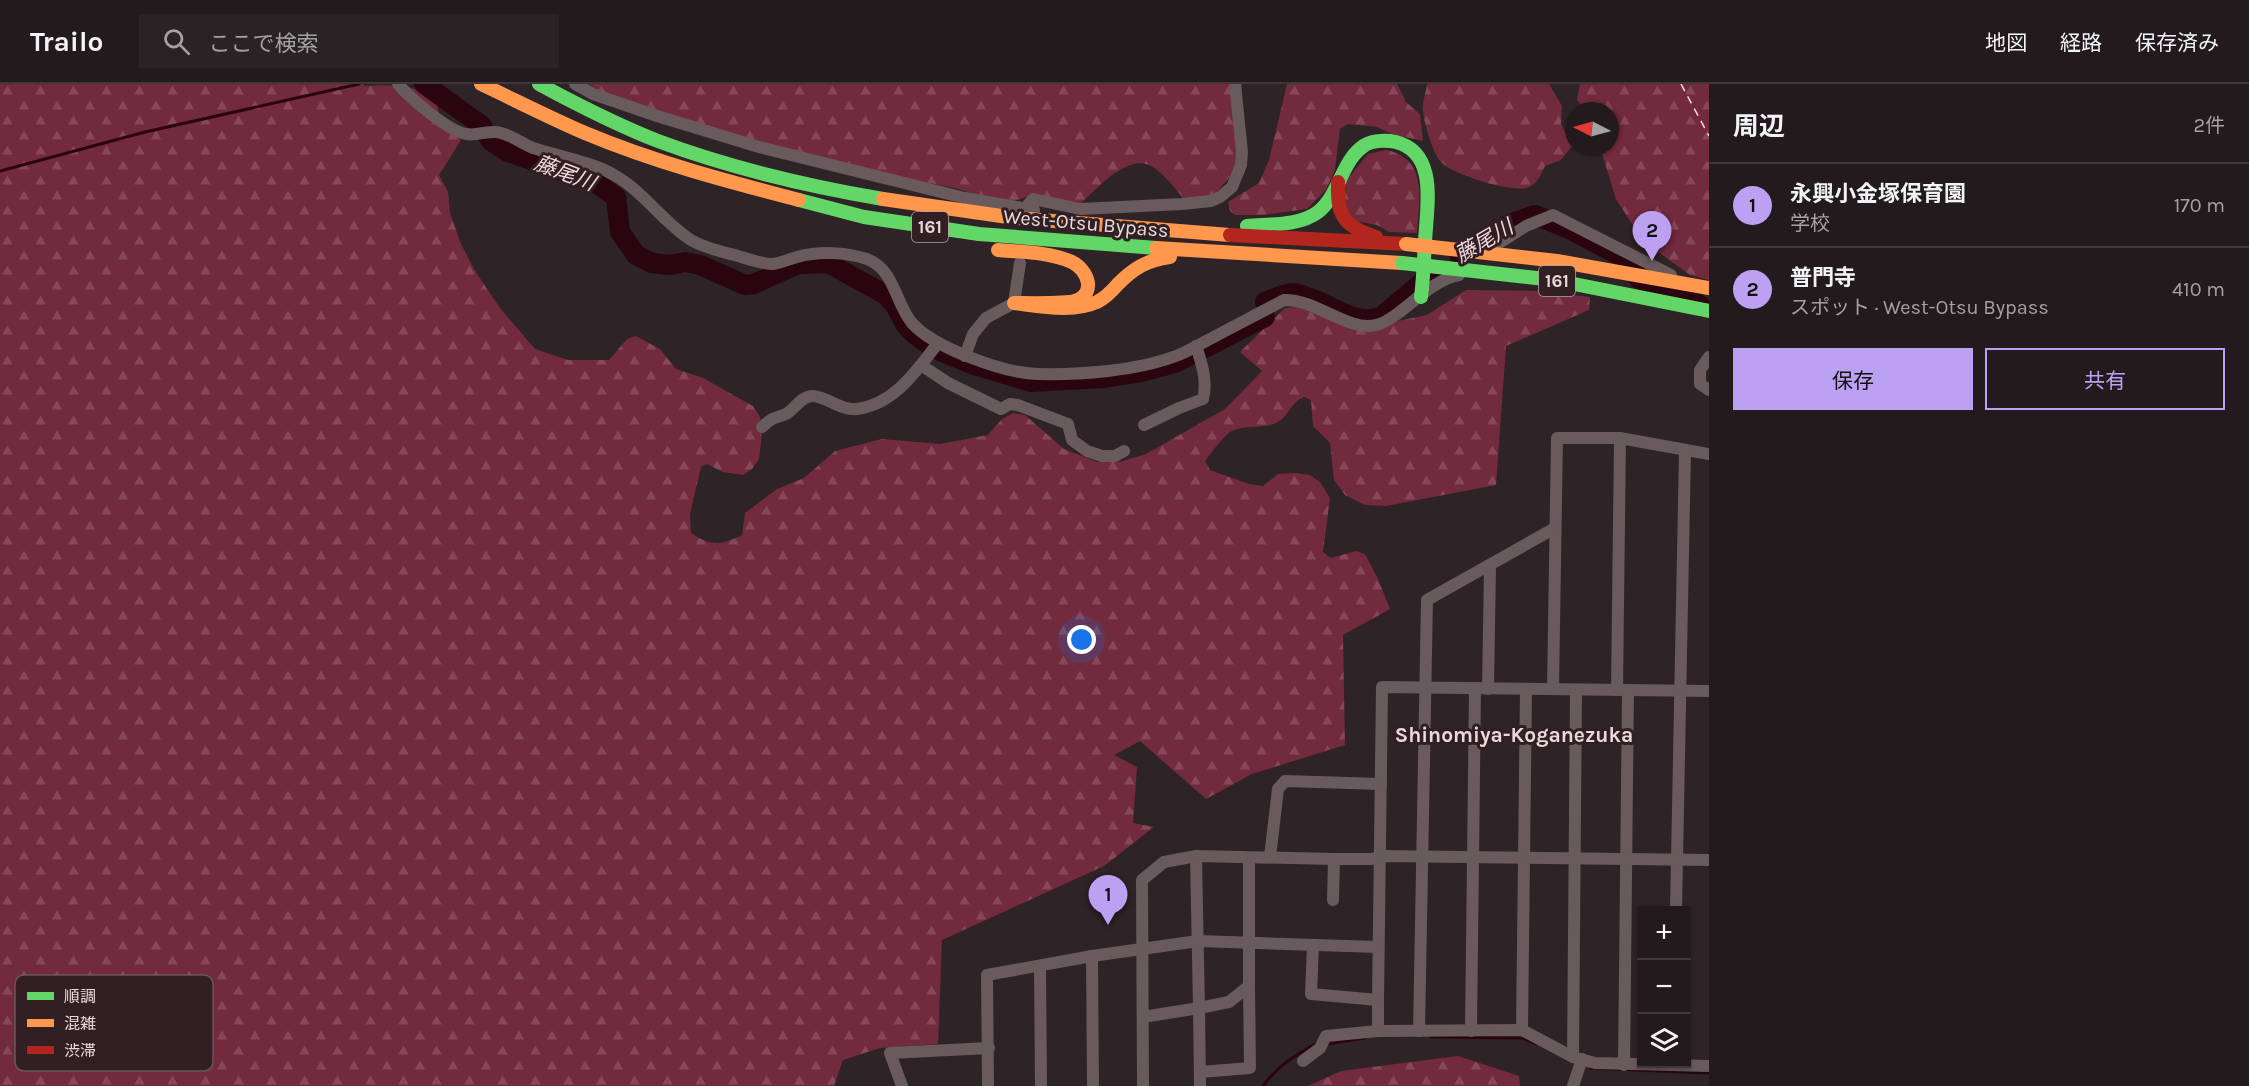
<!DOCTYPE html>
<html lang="ja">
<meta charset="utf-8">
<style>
:root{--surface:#221a1c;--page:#2a2325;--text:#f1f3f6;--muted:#a2a1a3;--line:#3f383b;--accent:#bca0f2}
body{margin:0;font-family:Karla,"Noto Sans JP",sans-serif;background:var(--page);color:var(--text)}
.controls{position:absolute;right:18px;bottom:18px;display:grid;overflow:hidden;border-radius:0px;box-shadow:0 2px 4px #0004}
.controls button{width:54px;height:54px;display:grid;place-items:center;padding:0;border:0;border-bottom:2px solid var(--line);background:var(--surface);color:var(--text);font:30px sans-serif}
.compass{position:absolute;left:1565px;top:18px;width:54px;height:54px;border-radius:50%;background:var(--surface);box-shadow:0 2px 4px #0004;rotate:276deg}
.you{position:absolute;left:1082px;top:556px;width:21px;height:21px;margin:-15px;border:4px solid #fff;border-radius:50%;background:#1a73e8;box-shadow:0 0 0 9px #1a73e833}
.badge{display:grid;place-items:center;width:39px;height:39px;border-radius:50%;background:var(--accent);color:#111;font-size:20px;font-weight:700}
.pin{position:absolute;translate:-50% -50px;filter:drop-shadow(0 2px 3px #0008)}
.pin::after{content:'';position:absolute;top:32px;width:21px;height:18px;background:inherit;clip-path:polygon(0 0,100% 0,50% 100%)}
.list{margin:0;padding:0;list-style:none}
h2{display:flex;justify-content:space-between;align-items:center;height:78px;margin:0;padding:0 24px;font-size:26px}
h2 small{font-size:20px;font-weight:400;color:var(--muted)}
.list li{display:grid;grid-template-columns:39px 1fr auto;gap:18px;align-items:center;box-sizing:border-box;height:84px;padding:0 24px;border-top:2px solid var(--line)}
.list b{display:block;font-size:22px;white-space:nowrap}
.list p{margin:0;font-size:20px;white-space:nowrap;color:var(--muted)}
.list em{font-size:20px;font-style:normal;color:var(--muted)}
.actions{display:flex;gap:12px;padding:18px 24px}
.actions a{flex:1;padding:14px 0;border:2px solid var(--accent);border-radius:0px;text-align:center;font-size:21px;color:var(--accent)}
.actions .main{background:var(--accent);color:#111}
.icon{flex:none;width:33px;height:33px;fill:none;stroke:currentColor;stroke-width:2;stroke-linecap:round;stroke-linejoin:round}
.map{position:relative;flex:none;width:1709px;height:1002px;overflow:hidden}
header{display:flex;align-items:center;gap:36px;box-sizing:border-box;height:84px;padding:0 30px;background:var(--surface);border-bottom:2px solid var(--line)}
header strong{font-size:28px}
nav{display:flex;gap:33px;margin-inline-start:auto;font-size:21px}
.search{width:420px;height:54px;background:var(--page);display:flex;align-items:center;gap:15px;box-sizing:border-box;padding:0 21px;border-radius:0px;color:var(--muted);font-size:22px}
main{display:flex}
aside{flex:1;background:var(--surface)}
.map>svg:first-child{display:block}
.forest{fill:url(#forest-firs)}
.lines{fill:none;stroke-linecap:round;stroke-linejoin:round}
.stream{stroke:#2a0510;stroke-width:3}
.river{stroke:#2a0510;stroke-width:20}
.ferry{stroke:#f3d9dd;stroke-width:1.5;stroke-dasharray:8 6;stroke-linecap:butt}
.street{stroke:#685a5d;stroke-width:12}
.fast{stroke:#63d668;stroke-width:14}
.slow{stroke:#ff974d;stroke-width:14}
.jam{stroke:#b3261e;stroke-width:14}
.fast-bridge{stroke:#63d668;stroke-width:14}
.slow-bridge{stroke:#ff974d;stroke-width:14}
.labels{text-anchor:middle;stroke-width:6;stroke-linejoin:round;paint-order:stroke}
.shield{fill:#321f23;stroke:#b1a2a4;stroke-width:1.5}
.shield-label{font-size:18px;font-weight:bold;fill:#e7dadc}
.street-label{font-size:20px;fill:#e7dadc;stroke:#321f23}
.water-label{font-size:21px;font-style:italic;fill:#f3d9dd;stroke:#321f23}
.neighbourhood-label{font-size:21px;font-weight:bold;fill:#e7dadc;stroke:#321f23}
.key{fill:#321f23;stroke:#68575a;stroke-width:1.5}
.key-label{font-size:16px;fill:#e7dadc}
</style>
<header>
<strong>Trailo</strong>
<div class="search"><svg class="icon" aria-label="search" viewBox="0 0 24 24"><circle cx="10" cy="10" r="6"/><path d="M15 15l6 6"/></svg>ここで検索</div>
<nav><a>地図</a><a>経路</a><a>保存済み</a></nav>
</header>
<main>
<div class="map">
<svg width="1709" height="1002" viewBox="0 0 1709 1002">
<defs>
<pattern id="forest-firs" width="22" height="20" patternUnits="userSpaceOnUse" patternTransform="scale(1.5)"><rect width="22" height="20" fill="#722a3d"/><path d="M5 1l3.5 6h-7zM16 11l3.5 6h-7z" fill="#864858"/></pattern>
</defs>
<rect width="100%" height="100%" fill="#2e2326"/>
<!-- forest -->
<g class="forest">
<path d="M0,0H363L365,2C390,0 413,1 435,13L442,41L461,56L439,91L448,108L450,129L461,160L475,187L500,224L535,265L568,276H609L627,255L636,252L660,265L676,285L703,294L753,322L760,333L762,350L759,375L752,385L743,391L723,388L707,380L701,383L690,430L691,449C711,462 720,462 742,451L745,429L777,405L804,394L835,367L882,355L940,360L988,351L1001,336L1013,329L1025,331L1064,365L1097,378H1119L1146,370L1225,325L1262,287L1240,268L1285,224L1297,223L1361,247L1379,245L1398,237L1427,231L1466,206L1535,207L1590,213L1589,226L1506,262L1496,401L1386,422L1365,421L1345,411L1334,396L1330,359L1313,342L1311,316L1304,313C1292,318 1290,328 1281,336C1267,347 1245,339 1230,348C1221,355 1212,368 1205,377L1210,386L1249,400L1263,402L1278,390L1296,389L1310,391L1320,398L1330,414L1323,468L1331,474L1356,467L1365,470L1378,495L1390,525L1343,551L1345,661L1252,690L1206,715L1140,657L1114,671L1137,683L1133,739L1154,743L1104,782L942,856L938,960L880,964L843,976L834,1002H0Z"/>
<path d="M589,0H1242L1236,85L1216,109L1205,113L1183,114C1174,103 1165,91 1153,83C1129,67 1097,105 1081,119L1028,112L1012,118L991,116L959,105L905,94L753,58L600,7Z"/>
<polygon points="1287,0 1397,0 1406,18 1420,30 1423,57 1392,50 1377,43 1348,40 1340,45 1335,86 1326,106 1307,125 1262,131 1235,131 1230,127 1228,118 1259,99 1269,76"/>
<path d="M1427,0H1549L1562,22L1561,40L1572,62L1561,76L1545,82C1541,90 1538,99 1529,103C1515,110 1454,91 1442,79C1433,71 1424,39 1423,27C1422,19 1426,8 1427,0Z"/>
<polygon points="1580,0 1709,0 1709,196 1690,191 1643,157 1616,115 1600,63 1610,63 1610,27 1586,27 1577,16"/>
<path d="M1386,66C1428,74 1420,117 1417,149L1389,148L1377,141L1350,136L1342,102L1368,70Z"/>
<polygon points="1458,972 1519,992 1520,1002 1308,1002 1341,987"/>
</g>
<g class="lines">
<!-- stream -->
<g class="stream">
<polyline points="0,87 145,48 359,0"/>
<polyline points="1431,953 1522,954 1537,960"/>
<polyline points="1327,960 1365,954"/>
<polyline points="1591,984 1709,989"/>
<path d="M1263,1002C1276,983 1297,970 1317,959"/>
</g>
<!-- river -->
<g class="river">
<polyline points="424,0 481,41 491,57 508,68 596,99 616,113 620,148 636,171 652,179 670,181 685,178 700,181 745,201 754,200 798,180 828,179 886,211 895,221 905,240 914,250 932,263"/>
<polyline points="1460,172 1510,140 1535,131 1569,145 1628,176 1639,195 1656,203 1685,210 1702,223"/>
<path d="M1265,218C1274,214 1282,210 1292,209C1298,209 1304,212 1310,214C1335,222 1354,242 1381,233L1431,191"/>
<polyline points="940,267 974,281 1031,298 1103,294 1141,288 1175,279 1265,233"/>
</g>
<!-- ferry -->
<polyline class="ferry" points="1681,0 1709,52"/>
<!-- street -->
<g class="street">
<path d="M398,0C410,14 448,47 466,50C476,52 486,47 496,48C509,49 521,59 533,64C558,72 592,78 614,91C643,107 663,138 691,156C704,164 723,168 738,172C748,175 762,180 773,180C781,179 790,175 797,173C819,167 845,168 867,175C895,186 895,219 912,239C934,264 1004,289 1037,290C1080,291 1136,287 1176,272C1189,267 1200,260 1212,254C1236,241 1260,229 1284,216C1316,215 1348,248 1376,241C1383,240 1391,234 1397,230C1416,216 1436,195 1459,191"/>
<polyline points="575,0 593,10 657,32 759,63 965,114 1034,126"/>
<polyline points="1027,122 1033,115 1080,125 1182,120 1211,117 1220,113 1232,103 1241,81 1242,68 1235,0"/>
<polyline points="1485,168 1526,142 1553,131 1671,191"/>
<polyline points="965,272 973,250 986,234 1014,219 1020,179"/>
<polyline points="1709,273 1700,286 1700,300 1709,306"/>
<polyline points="921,281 948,299 1001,325 1010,320 1018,321 1068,340 1072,356 1087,367 1102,372 1115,372 1124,367"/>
<path d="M1144,341L1179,324L1203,315C1208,298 1201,277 1196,262"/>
<path d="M762,343C774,332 774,335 786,330C795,325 801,312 813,312C828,313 841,327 857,325C895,320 917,286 938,259"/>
<polyline points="1488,605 1490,482"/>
<polyline points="1553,605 1557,354 1620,354 1709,370"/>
<polyline points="1617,606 1620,354"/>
<polyline points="1709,607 1382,603 1378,916 1378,947 1522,946 1573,973 1595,979 1709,982"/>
<polyline points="1270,773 1278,705 1285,697 1381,700"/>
<polyline points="1333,816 1334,775"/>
<polyline points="1676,826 1685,367"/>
<polyline points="1313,861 1311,910 1378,916"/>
<polyline points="1092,872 1093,1002"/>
<polyline points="1040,882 1041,1002"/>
<polyline points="1143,933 1199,924 1196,772"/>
<polyline points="1522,946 1526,605"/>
<polyline points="1419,947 1427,516 1555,444"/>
<polyline points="1471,947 1475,604"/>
<polyline points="1573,973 1576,606"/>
<polyline points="1303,977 1320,964 1326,952 1378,947"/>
<polyline points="1624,981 1628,606"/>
<polyline points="1200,988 1250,984 1249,902"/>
<polyline points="902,1002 890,969 989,964"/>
<polyline points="988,1002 987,891 1092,872 1198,857 1378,863"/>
<polyline points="1143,1002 1142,796 1164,778 1196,772 1334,775 1372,775 1380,772 1709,776"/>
<polyline points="1200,1002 1199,924 1229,918 1249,902 1249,774"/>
<polyline points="1573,1002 1582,975"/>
</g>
<!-- fast -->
<g class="fast">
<path d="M539,0C578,21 617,41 658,57C730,84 807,102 883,115"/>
<polyline points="799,116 864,133 979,150 1156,164"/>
<path d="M1247,142C1268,140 1300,142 1318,128C1340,111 1341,76 1365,61C1374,56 1387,56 1396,58C1435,68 1428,115 1426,144C1424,167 1424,190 1421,213"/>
</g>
<!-- slow -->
<g class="slow">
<path d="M481,0C515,16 550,34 585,49C654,78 726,97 799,116"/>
<polyline points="883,115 1015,134 1230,151"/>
<polyline points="1156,164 1402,179"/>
<path d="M998,166C1022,168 1049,168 1072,178C1088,186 1097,210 1075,217C1065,220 1027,219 1014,219C1039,222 1073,229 1097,218C1105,214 1112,207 1118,200C1134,184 1147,176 1170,173"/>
</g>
<!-- jam -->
<g class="jam">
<path d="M1338,98C1337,132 1343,142 1376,153"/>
<polyline points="1230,151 1406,160"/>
</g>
<!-- fast-bridge -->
<polyline class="fast-bridge" points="1402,179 1554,196 1709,227"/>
<!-- slow-bridge -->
<polyline class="slow-bridge" points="1406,160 1557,177 1709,204"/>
</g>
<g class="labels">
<!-- shield labels -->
<g class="shield">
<rect x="912" y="128" width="36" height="30" rx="4.5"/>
<rect x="1539" y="182" width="36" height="30" rx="4.5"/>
</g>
<g class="shield-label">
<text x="930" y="149">161</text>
<text x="1557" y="203">161</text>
</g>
<!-- street labels -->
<g class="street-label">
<text transform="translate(1086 139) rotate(5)" y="7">West-Otsu Bypass</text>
</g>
<!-- water labels -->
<g class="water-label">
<text transform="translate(565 89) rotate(21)" y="7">藤尾川</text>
<text transform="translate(1484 157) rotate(-30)" y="7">藤尾川</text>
</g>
<!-- neighbourhood labels -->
<g class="neighbourhood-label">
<text x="1514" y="658">Shinomiya-Koganezuka</text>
</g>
</g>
<!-- legend -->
<rect x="15" y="891" width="198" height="96" rx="9" class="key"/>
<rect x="27" y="908" width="27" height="8" fill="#63d668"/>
<rect x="27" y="935" width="27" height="8" fill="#ff974d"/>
<rect x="27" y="962" width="27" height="8" fill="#b3261e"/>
<g class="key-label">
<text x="64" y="918">順調</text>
<text x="64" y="945">混雑</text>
<text x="64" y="972">渋滞</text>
</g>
</svg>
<div class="controls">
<button>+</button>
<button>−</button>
<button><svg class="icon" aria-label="layers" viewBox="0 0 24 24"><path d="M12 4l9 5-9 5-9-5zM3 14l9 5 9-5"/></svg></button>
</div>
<svg class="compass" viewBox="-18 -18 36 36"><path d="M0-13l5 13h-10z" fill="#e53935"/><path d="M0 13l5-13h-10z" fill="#a2a1a3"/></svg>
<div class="you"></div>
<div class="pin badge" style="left:1108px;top:841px">1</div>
<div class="pin badge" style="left:1652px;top:177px">2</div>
</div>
<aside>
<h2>周辺<small>2件</small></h2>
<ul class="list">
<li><span class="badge">1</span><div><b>永興小金塚保育園</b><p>学校</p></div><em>170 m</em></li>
<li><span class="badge">2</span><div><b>普門寺</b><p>スポット · West-Otsu Bypass</p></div><em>410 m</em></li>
</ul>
<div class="actions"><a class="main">保存</a><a>共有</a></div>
</aside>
</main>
